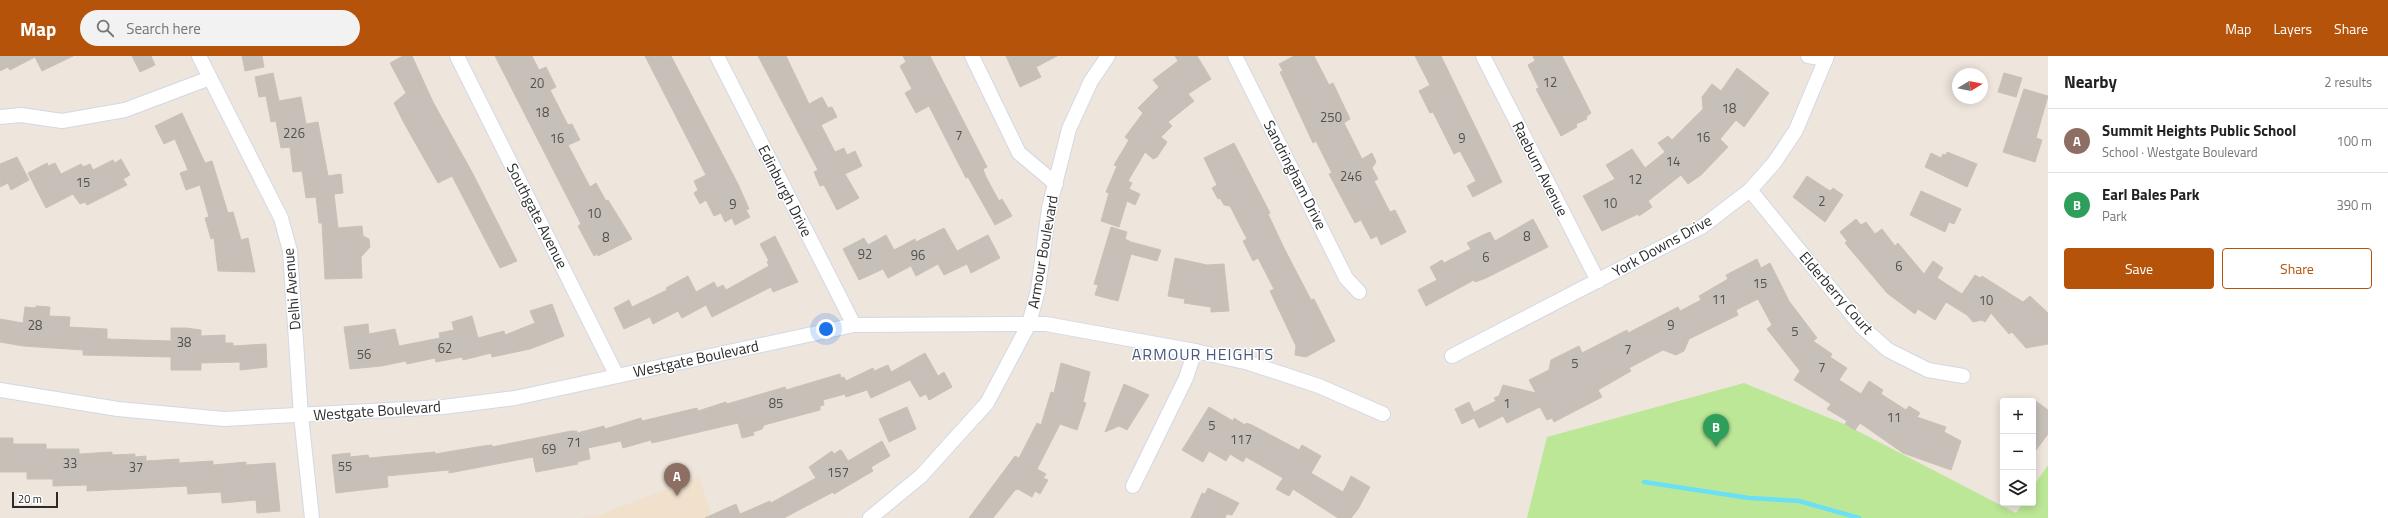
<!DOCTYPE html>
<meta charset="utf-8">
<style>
:root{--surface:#fff;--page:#f2f2f2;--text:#222;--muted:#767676;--line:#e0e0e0;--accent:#b45309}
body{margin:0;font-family:"Titillium Web",sans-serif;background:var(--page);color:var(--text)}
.controls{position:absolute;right:12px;bottom:12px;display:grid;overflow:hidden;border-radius:4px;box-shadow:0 2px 10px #0003}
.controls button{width:36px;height:36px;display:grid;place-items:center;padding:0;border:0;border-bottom:1px solid var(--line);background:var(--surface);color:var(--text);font:20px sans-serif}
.compass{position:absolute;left:1952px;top:12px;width:36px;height:36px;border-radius:50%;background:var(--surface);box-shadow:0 2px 10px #0003;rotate:80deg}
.scale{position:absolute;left:12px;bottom:10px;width:46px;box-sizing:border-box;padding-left:4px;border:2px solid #2c2c2c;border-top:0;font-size:11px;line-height:14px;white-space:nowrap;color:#2c2c2c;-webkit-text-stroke:3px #fff;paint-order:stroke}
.you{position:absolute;left:826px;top:273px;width:14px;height:14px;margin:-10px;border:3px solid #fff;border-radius:50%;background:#1a73e8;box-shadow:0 0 0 6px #1a73e833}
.badge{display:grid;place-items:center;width:26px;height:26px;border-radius:50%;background:var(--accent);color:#fff;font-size:13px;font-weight:700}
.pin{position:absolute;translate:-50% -33px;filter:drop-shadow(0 1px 2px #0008)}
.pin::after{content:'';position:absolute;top:21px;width:14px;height:12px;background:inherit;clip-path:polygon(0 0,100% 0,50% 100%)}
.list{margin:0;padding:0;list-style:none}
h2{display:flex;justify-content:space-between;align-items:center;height:52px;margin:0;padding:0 16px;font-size:17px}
h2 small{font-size:13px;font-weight:400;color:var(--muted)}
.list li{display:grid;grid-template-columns:26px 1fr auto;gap:12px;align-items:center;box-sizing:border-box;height:64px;padding:0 16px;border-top:1px solid var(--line)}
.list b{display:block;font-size:15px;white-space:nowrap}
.list p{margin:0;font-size:13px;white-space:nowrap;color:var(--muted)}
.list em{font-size:13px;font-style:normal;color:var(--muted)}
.actions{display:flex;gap:8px;padding:12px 16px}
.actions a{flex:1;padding:9px 0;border:1px solid var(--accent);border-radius:4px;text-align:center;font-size:14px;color:var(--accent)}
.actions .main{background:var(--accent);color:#fff}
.icon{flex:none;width:22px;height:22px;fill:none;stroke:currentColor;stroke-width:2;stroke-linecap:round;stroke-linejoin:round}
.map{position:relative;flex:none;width:2048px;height:462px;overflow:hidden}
header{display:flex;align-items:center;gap:24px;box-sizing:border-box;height:56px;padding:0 20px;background:var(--accent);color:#fff}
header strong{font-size:19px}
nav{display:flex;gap:22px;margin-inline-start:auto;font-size:14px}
.search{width:280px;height:36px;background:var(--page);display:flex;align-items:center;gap:10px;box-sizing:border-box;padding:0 14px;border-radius:22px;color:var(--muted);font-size:15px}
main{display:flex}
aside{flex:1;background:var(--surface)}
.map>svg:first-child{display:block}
.education{fill:#f0e0cc}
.green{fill:#bbe797}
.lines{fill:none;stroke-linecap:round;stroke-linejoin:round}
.stream{stroke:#6be0f5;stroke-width:4.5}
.building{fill:#c6c0b9;stroke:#cac1b6}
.street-casing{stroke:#d2d8e5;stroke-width:16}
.street{stroke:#fff;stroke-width:14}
.labels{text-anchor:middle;stroke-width:3;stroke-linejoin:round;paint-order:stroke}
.number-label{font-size:13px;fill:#52514f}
.street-label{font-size:15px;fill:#2c2c2c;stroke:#fff}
.neighbourhood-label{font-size:16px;letter-spacing:1px;fill:#49597f;stroke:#fff}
</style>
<header>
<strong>Map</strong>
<div class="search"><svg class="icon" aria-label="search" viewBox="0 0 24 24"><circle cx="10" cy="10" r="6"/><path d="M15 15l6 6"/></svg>Search here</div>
<nav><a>Map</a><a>Layers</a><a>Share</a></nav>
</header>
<main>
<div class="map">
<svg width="2048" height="462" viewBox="0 0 2048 462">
<rect width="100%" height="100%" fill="#eee5dd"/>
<!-- education -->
<polygon class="education" points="699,421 712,462 580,462 599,459"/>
<!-- green -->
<polygon class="green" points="1744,327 1844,368 2016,457 2023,447 2033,447 2033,431 2048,409 2048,462 1527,462 1547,381"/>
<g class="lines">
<!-- stream -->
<polyline class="stream" points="1644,426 1749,442 1799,445 1859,462"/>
</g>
<!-- building -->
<g class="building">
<polygon points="0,0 73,0 42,15 35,1 10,14 8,11 0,15"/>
<polygon points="132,0 151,0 155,9 140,16"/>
<polygon points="242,0 262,0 264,11 245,15"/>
<polygon points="403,0 412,0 433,46 473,118 517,205 500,212 452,120 438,127 404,67 394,47 406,37 390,7"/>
<polygon points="495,0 532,0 539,14 546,11 556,31 550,34 568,69 572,68 580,84 568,89 590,131 596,127 606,145 608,144 632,183 598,200 597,198 594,200 578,170 581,168"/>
<polygon points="645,0 671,0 738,128 749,153 746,154 750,161 735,169 732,162 725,166 721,157 714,160 706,144 700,148 694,137 698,134 694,125 706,119"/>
<polygon points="758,0 786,0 809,48 822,41 828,52 832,51 837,61 821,69 835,96 844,92 847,99 855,95 862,110 845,118 859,142 837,154 824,129 820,130 814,116 818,114"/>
<polygon points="903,0 930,0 987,111 983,113 986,121 999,145 1002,143 1012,160 995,169 968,121 966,122 929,50 916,57 905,37 912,33 900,10 906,6"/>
<polygon points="1006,0 1057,0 1036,11 1041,21 1020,31"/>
<polygon points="1175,0 1197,0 1211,23 1188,38 1194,45 1168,66 1172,70 1161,81 1167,86 1157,101 1153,103 1145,96 1128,125 1132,127 1129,133 1140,138 1135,149 1127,145 1119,171 1101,165 1109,137 1106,136 1117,110 1114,109 1129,84 1125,81 1143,57 1138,52 1159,31 1153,24 1178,5"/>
<polygon points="1294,0 1314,0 1329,29 1333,27 1350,63 1344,67 1362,103 1372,97 1376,106 1372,112 1378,123 1374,125 1390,156 1395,154 1406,176 1381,189 1377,180 1371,183 1361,164 1355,167 1329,118 1332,117 1316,85 1313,87 1280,16 1283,15 1279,8"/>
<polygon points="1415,0 1441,0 1502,126 1473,141 1467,130 1476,125 1460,95 1454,98 1433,56 1430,57 1419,35 1430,29"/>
<polygon points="1533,0 1562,0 1591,57 1586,61 1587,63 1576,68 1577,71 1561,80 1536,33 1539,32 1528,9 1535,5"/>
<polygon points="1737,12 1769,37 1744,71 1736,64 1720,83 1728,91 1701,119 1688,128 1681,119 1648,145 1652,151 1639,160 1638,158 1602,175 1583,140 1615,123 1606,109 1632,93 1645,112 1665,96 1658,87 1668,80 1672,84 1703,53 1702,41 1712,28 1721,35"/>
<polygon points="273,17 279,45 301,41 306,68 318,66 328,120 341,118 343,137 334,138 338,172 362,170 363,180 369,183 370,191 361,201 362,222 325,223 322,167 319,167 316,141 306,142 302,115 293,116 290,91 281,92 276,65 271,66 266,40 259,41 255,21"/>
<polygon points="2004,17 2022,22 2016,41 1998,36"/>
<polygon points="2024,33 2048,40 2036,82 2042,84 2035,106 2003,96"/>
<polygon points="182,57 205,107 212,105 228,157 233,156 241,184 248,182 255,216 218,215 214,182 211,183 205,162 209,161 200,129 186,134 180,117 188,114 175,83 164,88 155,70"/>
<polygon points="1234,87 1270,157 1268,158 1284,192 1311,244 1314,243 1335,285 1306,301 1295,299 1296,290 1270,235 1274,233 1258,202 1253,205 1243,185 1247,183 1230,150 1224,149 1220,142 1218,143 1212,132 1217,129 1204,102"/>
<polygon points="1947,96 1977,108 1967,131 1925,111 1931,97 1941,102 1943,98 1946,99"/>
<polygon points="17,101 29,124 11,134 8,127 0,131 0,108"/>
<polygon points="121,103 130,119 123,123 127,129 87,149 85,146 80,148 73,138 46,152 28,117 47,107 48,110 55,107 61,118 81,108 83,111 90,108 93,114 113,104 115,107"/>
<polygon points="1807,120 1830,135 1833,132 1843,139 1825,166 1793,141"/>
<polygon points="1921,135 1961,153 1954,168 1949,166 1945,176 1910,159"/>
<polygon points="1533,163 1548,191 1486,222 1475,226 1474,224 1426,250 1418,234 1437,224 1430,211 1442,204 1444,207 1471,193 1467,187 1483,179 1490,176 1495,185"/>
<polygon points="1856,163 1861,169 1866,166 1875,178 1882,173 1895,190 1898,187 1924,218 1933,205 1943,212 1937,222 1962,238 1975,219 1980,222 1982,220 2023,246 2030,240 2048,257 2048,288 2026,292 2012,276 2009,278 1991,257 1985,266 1982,264 1973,266 1967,259 1946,246 1935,264 1918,253 1915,258 1887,237 1845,187 1847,185 1840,176"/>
<polygon points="1111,171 1127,176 1125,183 1131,186 1161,194 1157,205 1131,198 1118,245 1095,239 1098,229 1094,228"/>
<polygon points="944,172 957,195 988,179 1000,202 971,217 967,208 944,219 938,208 916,220 911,210 888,222 883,213 859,224 843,193 864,182 868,189 886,179 894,194 915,183 916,186"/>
<polygon points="775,180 798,226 773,236 771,231 712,261 706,249 682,262 678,255 653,268 650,261 624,273 614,252 629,244 632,251 667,234 666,232 688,220 696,236 714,226 717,232 723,229 726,234 769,210 767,206 769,205 760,188"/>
<polygon points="1175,202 1207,209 1224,208 1229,255 1211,256 1211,251 1184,247 1185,243 1168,240"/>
<polygon points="1757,203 1761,212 1770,207 1789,245 1817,282 1813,285 1832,298 1830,301 1847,312 1839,324 1861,338 1869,325 1883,334 1881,338 1906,354 1909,350 1920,357 1917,361 1946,371 1944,376 1961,385 1951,414 1903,397 1860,367 1855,374 1845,368 1847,365 1827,353 1831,348 1794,324 1800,315 1767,273 1772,269 1758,243 1736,254 1738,259 1689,283 1684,295 1676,299 1663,294 1629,312 1631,315 1598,334 1602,341 1554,366 1552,362 1547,364 1540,351 1507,367 1503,360 1479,372 1474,362 1462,368 1455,353 1469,346 1474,356 1496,345 1494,342 1499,340 1503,329 1536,337 1529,324 1549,314 1551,304 1579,290 1582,297 1627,274 1628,277 1678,251 1680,255 1701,244 1699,240 1728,223 1726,219"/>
<polygon points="552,248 564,280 530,293 492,301 491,297 463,304 462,301 436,306 435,302 407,308 406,305 381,310 350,313 344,271 368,268 369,278 395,273 399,290 440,282 439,277 454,274 452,266 472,260 478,282 504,275 505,279 535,267 530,255"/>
<polygon points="36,250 50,251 49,260 70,261 69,271 107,273 107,283 171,285 171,272 186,272 201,274 201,280 225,279 225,287 233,287 233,290 266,288 267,311 240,314 240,306 201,307 201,314 171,314 171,301 83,299 83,294 23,290 0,286 0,263 23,267 25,251 36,252"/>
<polygon points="925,297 938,320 944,316 952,331 929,344 926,338 920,341 910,324 871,342 867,334 846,341 845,338 823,344 824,349 820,350 820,354 764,369 762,373 753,376 754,379 742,382 738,367 652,387 651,384 623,392 621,385 588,392 590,403 577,406 578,408 536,416 533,401 449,417 449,414 438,415 387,420 388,431 336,437 332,399 350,397 350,401 368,399 369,402 435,396 435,398 483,390 492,389 492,391 571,375 577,375 577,377 604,370 605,373 641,362 642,365 697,352 698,355 726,346 727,348 785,331 786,334 840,318 841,322 844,321 846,325 873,312 874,315 888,309 891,316"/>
<polygon points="1061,307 1090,316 1083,346 1086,347 1077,374 1060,368 1037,413 1046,418 1043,422 1048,424 1040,438 1035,435 1032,441 1018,433 1015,434 993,462 969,462 1015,400 1019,402 1037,367 1041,369 1051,336 1054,337"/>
<polygon points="1124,328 1149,339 1127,374 1119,370 1105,376"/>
<polygon points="2033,343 2048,354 2048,378 2033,398"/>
<polygon points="907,351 916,373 889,386 879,363"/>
<polygon points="1209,351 1233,365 1234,362 1245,369 1246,367 1252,369 1299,394 1302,389 1321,400 1311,417 1343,436 1351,420 1370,431 1358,453 1351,462 1338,462 1293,433 1289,440 1276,433 1283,422 1246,401 1243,406 1230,398 1226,405 1209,395 1203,406 1182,394"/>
<polygon points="0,382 13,382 13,388 46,388 46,393 79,393 79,398 112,396 112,399 135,398 135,401 146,400 146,405 179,403 179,407 213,405 213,409 246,406 246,409 275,407 280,455 257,457 256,444 222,447 221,436 188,438 187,430 87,435 87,429 53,430 53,423 27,423 27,416 0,416"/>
<polygon points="882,385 890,400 871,411 873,415 834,438 833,436 784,462 705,462 736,448 740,458 770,445 771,447 816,422 809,411 832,395 834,398 840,394 842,395 848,405"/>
<polygon points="1208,432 1239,447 1232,459 1227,458 1225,462 1191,462 1202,437 1205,438"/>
</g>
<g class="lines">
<!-- street casing -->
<g class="street-casing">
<g id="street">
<polyline points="199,0 281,162 290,195 301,360 312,462"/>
<polyline points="457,0 617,320"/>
<polyline points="717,0 854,269"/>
<polyline points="972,0 1019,97 1056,128"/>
<polyline points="1235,0 1346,222 1359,236"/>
<polyline points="1483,0 1598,225"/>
<polyline points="1808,0 1826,3"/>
<polyline points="0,61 21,59 62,65 125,54 210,22"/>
<polyline points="1750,134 1862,271 1888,294 1928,314 1963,320"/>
<polyline points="1452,300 1703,170 1750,134 1774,107 1796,74 1827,0"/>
<polyline points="0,334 118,353 224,363 443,351 515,342 854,269 1029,268 1046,268 1195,295 1249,307 1319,330 1383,358"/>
<polyline points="1133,430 1186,322 1195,295"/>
<polyline points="870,462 921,420 987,347 1029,268 1038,234 1049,152 1069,73 1091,25 1108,0"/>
</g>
</g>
<!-- street -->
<use href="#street" class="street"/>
</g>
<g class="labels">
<!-- number labels -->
<g class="number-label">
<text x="1550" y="31">12</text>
<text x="537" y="32">20</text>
<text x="1729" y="57">18</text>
<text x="542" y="61">18</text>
<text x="1331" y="66">250</text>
<text x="294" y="82">226</text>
<text x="959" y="84">7</text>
<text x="1703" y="86">16</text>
<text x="557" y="87">16</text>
<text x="1462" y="87">9</text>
<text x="1673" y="110">14</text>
<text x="1351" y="125">246</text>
<text x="1635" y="128">12</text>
<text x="83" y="131">15</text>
<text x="1822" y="150">2</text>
<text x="1610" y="152">10</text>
<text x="733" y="153">9</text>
<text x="594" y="162">10</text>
<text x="1527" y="185">8</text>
<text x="606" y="186">8</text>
<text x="865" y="203">92</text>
<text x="918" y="204">96</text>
<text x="1486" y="206">6</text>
<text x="1899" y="215">6</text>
<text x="1760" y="232">15</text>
<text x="1719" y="248">11</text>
<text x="1986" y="249">10</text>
<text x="35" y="274">28</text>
<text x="1671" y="274">9</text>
<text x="1795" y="280">5</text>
<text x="184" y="291">38</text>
<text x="445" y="297">62</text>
<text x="1628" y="298">7</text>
<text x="364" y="303">56</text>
<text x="1575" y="312">5</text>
<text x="1822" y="316">7</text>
<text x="776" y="352">85</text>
<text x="1507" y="352">1</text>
<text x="1894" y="366">11</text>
<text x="1212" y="374">5</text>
<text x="1241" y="388">117</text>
<text x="574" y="391">71</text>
<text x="549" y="398">69</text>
<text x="70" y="412">33</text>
<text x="345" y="415">55</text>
<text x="136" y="416">37</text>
<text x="838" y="421">157</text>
</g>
<!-- street labels -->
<g class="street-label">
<text transform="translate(1540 113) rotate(63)" y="5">Raeburn Avenue</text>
<text transform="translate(1295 119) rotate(63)" y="5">Sandringham Drive</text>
<text transform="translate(785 135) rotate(63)" y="5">Edinburgh Drive</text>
<text transform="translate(537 160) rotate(63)" y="5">Southgate Avenue</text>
<text transform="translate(1662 190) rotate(-29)" y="5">York Downs Drive</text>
<text transform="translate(1043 196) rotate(-80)" y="5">Armour Boulevard</text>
<text transform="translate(292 233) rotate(-95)" y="5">Delhi Avenue</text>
<text transform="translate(1836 237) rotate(49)" y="5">Elderberry Court</text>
<text transform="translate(696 303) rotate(-12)" y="5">Westgate Boulevard</text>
<text transform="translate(377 355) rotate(-4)" y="5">Westgate Boulevard</text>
</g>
<!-- neighbourhood labels -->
<g class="neighbourhood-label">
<text x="1203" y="304">ARMOUR HEIGHTS</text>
</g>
</g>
</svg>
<div class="controls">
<button>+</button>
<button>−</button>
<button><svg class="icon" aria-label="layers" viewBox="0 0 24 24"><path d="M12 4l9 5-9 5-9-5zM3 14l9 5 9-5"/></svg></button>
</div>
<svg class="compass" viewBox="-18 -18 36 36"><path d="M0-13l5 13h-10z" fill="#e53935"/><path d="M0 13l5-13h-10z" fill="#767676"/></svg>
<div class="scale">20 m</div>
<div class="you"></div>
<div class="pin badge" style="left:677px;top:440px;background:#8d6e63">A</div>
<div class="pin badge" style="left:1716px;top:391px;background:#2e9e5b">B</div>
</div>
<aside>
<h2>Nearby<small>2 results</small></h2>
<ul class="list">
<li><span class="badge" style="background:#8d6e63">A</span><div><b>Summit Heights Public School</b><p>School · Westgate Boulevard</p></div><em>100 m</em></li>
<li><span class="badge" style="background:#2e9e5b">B</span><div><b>Earl Bales Park</b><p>Park</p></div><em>390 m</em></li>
</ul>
<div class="actions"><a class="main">Save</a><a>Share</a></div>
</aside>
</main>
